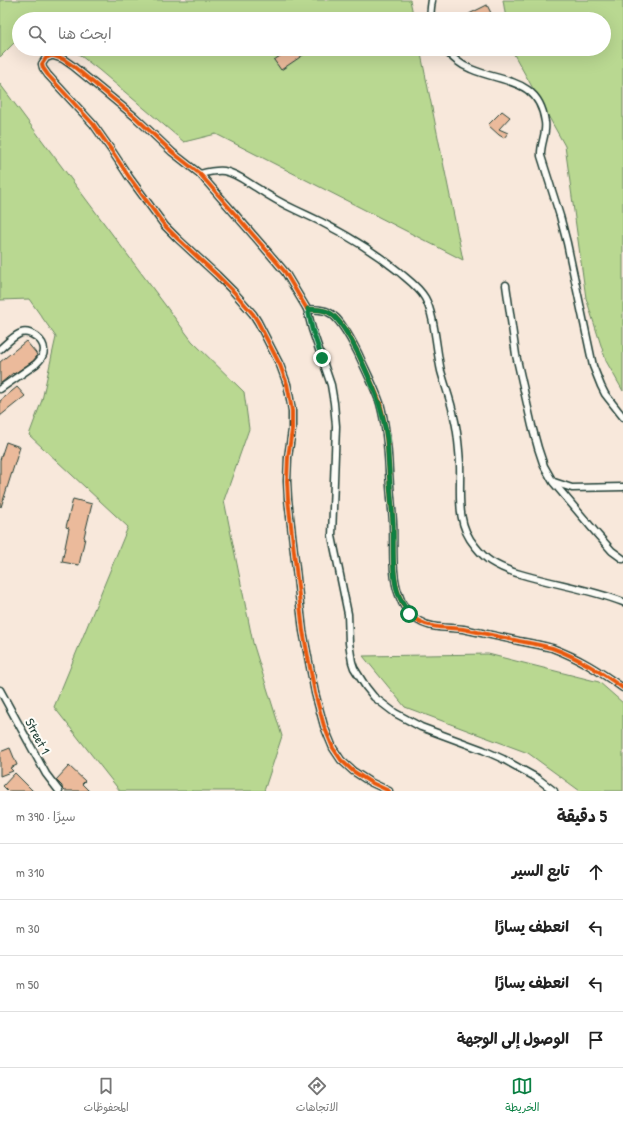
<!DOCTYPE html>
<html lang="ar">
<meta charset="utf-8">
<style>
:root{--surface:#fff;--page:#f6f6f6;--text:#222;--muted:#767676;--line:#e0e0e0;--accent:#0b8043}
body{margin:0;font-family:"Patrick Hand","Playpen Sans Arabic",sans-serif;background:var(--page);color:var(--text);direction:rtl}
.stop{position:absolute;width:12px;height:12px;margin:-9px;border:3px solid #0b8043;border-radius:50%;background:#fff}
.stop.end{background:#0b8043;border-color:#fff;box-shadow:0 1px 4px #0008}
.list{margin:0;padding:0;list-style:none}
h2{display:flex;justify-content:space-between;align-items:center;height:52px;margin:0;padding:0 16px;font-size:17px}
h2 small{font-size:13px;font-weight:400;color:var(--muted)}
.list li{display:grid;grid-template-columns:26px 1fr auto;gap:12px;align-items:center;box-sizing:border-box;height:56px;padding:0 16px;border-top:1px solid var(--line)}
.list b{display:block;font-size:15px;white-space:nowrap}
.list em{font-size:13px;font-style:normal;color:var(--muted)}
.icon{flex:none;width:22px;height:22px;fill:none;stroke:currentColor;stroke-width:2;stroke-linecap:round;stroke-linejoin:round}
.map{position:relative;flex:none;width:623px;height:791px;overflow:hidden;direction:ltr}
.search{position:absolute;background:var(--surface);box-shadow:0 4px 16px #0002;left:12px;right:12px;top:12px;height:44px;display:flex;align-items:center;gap:10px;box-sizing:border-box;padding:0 14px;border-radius:22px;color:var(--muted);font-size:15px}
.sheet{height:276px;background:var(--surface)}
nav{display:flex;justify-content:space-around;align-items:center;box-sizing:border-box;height:56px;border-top:1px solid var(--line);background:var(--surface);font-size:11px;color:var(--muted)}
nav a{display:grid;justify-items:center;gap:2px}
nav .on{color:var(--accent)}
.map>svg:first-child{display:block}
.green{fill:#b9d891;stroke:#6c8a62}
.building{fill:#ebba9b;stroke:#1f3d34}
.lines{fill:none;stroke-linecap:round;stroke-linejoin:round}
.minor-casing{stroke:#1f3d34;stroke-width:9}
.minor{stroke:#fdfcf7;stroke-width:6}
.cycleway-casing{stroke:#fdfcf7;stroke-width:6}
.cycleway{stroke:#e8590c;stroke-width:4}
.route{stroke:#0b8043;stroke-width:5}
.labels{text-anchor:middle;stroke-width:4;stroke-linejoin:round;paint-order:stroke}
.street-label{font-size:13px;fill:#1f3d34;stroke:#fdfcf7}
</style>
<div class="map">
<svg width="623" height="791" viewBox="0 0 623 791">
<rect width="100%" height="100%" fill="#f8e8db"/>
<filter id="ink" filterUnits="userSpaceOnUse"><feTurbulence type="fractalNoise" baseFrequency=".025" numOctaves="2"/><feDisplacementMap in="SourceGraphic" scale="8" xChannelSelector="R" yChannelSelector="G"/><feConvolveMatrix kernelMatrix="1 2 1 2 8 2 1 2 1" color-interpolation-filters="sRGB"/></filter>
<g filter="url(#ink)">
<!-- green -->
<g class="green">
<polygon points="0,0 410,0 414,19 19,19 19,38 0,57"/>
<polygon points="503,0 623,0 623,391 606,361 586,298 565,146 511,49 604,49 604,19 506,19"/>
<polygon points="72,49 420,49 463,260 216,134 184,142 99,70"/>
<polygon points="0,84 192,341 244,392 249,429 224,500 253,643 282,736 264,791 120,791 54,707 128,527 29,435 42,400 56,337 29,299 0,300"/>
<polygon points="488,654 599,682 623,703 623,791 580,791 528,753 405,707 363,656"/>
</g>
<!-- building -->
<g class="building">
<polygon points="487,5 491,13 481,19 472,19 469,14"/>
<polygon points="291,49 312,49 281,70 274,60"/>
<polygon points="502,111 510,117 499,129 508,133 504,138 499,135 488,125"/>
<polygon points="26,341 36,353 37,356 33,361 14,374 13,373 0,384 0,362"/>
<polygon points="17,387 25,396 0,416 0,401"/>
<polygon points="6,442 20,447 1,507 0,506 0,460"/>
<polygon points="73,499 92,504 84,537 85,538 79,565 62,562 69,528 66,527"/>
<polygon points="10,748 17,765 10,768 13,771 0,776 0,752"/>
<polygon points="69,766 85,781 82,784 89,791 65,791 62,788 62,786 56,780"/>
<polygon points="15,773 33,791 8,791 3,786"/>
</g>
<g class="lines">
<!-- minor casing -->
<g class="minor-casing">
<g id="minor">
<polyline points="430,19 431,7 432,0"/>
<path d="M444,49C452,57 460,65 471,69C503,83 539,78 545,122C547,134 540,144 541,156L560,216L567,243L593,366L601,386L605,394L623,417"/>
<path d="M200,174C208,172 216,170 224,171C236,173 247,182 257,188C269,196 283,204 296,210C332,226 367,246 398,271C407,279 419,287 425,298C435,316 436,349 441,371C445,386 451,401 454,417C458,432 459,449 460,464C461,493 455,523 475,546C479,551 484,557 490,561C501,568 515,573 527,576C559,585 592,590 623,602"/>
<polyline points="506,285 516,355 532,426 538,448 544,466 553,482 597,534 612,551 623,559"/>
<polyline points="307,309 312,329 331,385 334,403 336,426 332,536 348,614 349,643 352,662 354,668 366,687 374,697 395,713 421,727 483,750 503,759 537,778 554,791"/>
<path d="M0,349C6,344 13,336 21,333C30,330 44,340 44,350C44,356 40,360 36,364L0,389"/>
<polyline points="554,482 572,488 623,487"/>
<polyline points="0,690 46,774 59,791"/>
<path d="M389,791L370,782L353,771L341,760L333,748L324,726L315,693L303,631L288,499L287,481L288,457L292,430V411L290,399L287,384L280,365L258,322L253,314L233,291L217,275L177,238L165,226L129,177L112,151L93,124L48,75L43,68L42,64L46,58L51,56H54L63,59L73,66L134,116L172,152L200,174L268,252L285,272L307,309C314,310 322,309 328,312C340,317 352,341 358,353C365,369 374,386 380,403C386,425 388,448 389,472C390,489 392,506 393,523C394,545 391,575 399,595C402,605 409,616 419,621C432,629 448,627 463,629C482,633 501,637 519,641C530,643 541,645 552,648C579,658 599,671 623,688"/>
</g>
</g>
<!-- minor -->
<use href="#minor" class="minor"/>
<!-- cycleway casing -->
<g class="cycleway-casing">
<path id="cycleway" d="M389,791L370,782L353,771L341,760L333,748L324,726L315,693L303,631L288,499L287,481L288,457L292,430V411L290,399L287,384L280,365L258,322L253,314L233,291L217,275L177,238L165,226L129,177L112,151L93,124L48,75L43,68L42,64L46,58L51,56H54L63,59L73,66L134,116L172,152L200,174L268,252L285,272L307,309C314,310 322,309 328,312C340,317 352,341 358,353C365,369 374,386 380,403C386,425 388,448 389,472C390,489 392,506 393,523C394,545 391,575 399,595C402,605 409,616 419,621C432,629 448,627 463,629C482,633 501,637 519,641C530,643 541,645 552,648C579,658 599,671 623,688"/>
</g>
<!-- cycleway -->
<use href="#cycleway" class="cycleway"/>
</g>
</g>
<g class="lines" filter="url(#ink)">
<!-- route -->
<path class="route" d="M322,358L312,329L308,309C314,310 322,309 328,312C340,317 352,342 358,353C371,381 383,408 387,439C388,449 388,459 389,469C390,487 392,505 393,523C394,545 391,576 399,596C402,602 405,608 409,614"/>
</g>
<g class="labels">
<!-- street labels -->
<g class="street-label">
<text transform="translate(38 736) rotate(62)" y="5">Street 1</text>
</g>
</g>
</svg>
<div class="stop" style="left:409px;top:614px"></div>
<div class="stop end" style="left:322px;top:358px"></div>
<div class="search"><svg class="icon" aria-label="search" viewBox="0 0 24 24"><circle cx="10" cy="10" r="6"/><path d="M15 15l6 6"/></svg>ابحث هنا</div>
</div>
<section class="sheet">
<h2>5 دقيقة<small>سيرًا · 390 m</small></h2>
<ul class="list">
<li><svg class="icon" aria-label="ahead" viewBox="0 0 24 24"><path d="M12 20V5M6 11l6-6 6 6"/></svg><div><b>تابع السير</b></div><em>310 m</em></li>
<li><svg class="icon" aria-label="left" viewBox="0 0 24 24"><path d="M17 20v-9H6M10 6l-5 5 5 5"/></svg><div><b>انعطف يسارًا</b></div><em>30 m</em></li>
<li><svg class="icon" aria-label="left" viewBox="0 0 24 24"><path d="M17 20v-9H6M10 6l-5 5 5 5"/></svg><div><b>انعطف يسارًا</b></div><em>50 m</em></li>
<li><svg class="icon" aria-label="arrive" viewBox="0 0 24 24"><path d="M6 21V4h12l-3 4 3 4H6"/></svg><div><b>الوصول إلى الوجهة</b></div></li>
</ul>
</section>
<nav>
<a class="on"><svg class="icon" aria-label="map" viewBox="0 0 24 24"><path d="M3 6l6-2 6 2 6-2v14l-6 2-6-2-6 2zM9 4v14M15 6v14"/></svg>الخريطة</a>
<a><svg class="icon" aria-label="directions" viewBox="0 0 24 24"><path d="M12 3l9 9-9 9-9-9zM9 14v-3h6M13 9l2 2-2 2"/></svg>الاتجاهات</a>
<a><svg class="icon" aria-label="saved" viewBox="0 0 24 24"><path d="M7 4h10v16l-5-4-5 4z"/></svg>المحفوظات</a>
</nav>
